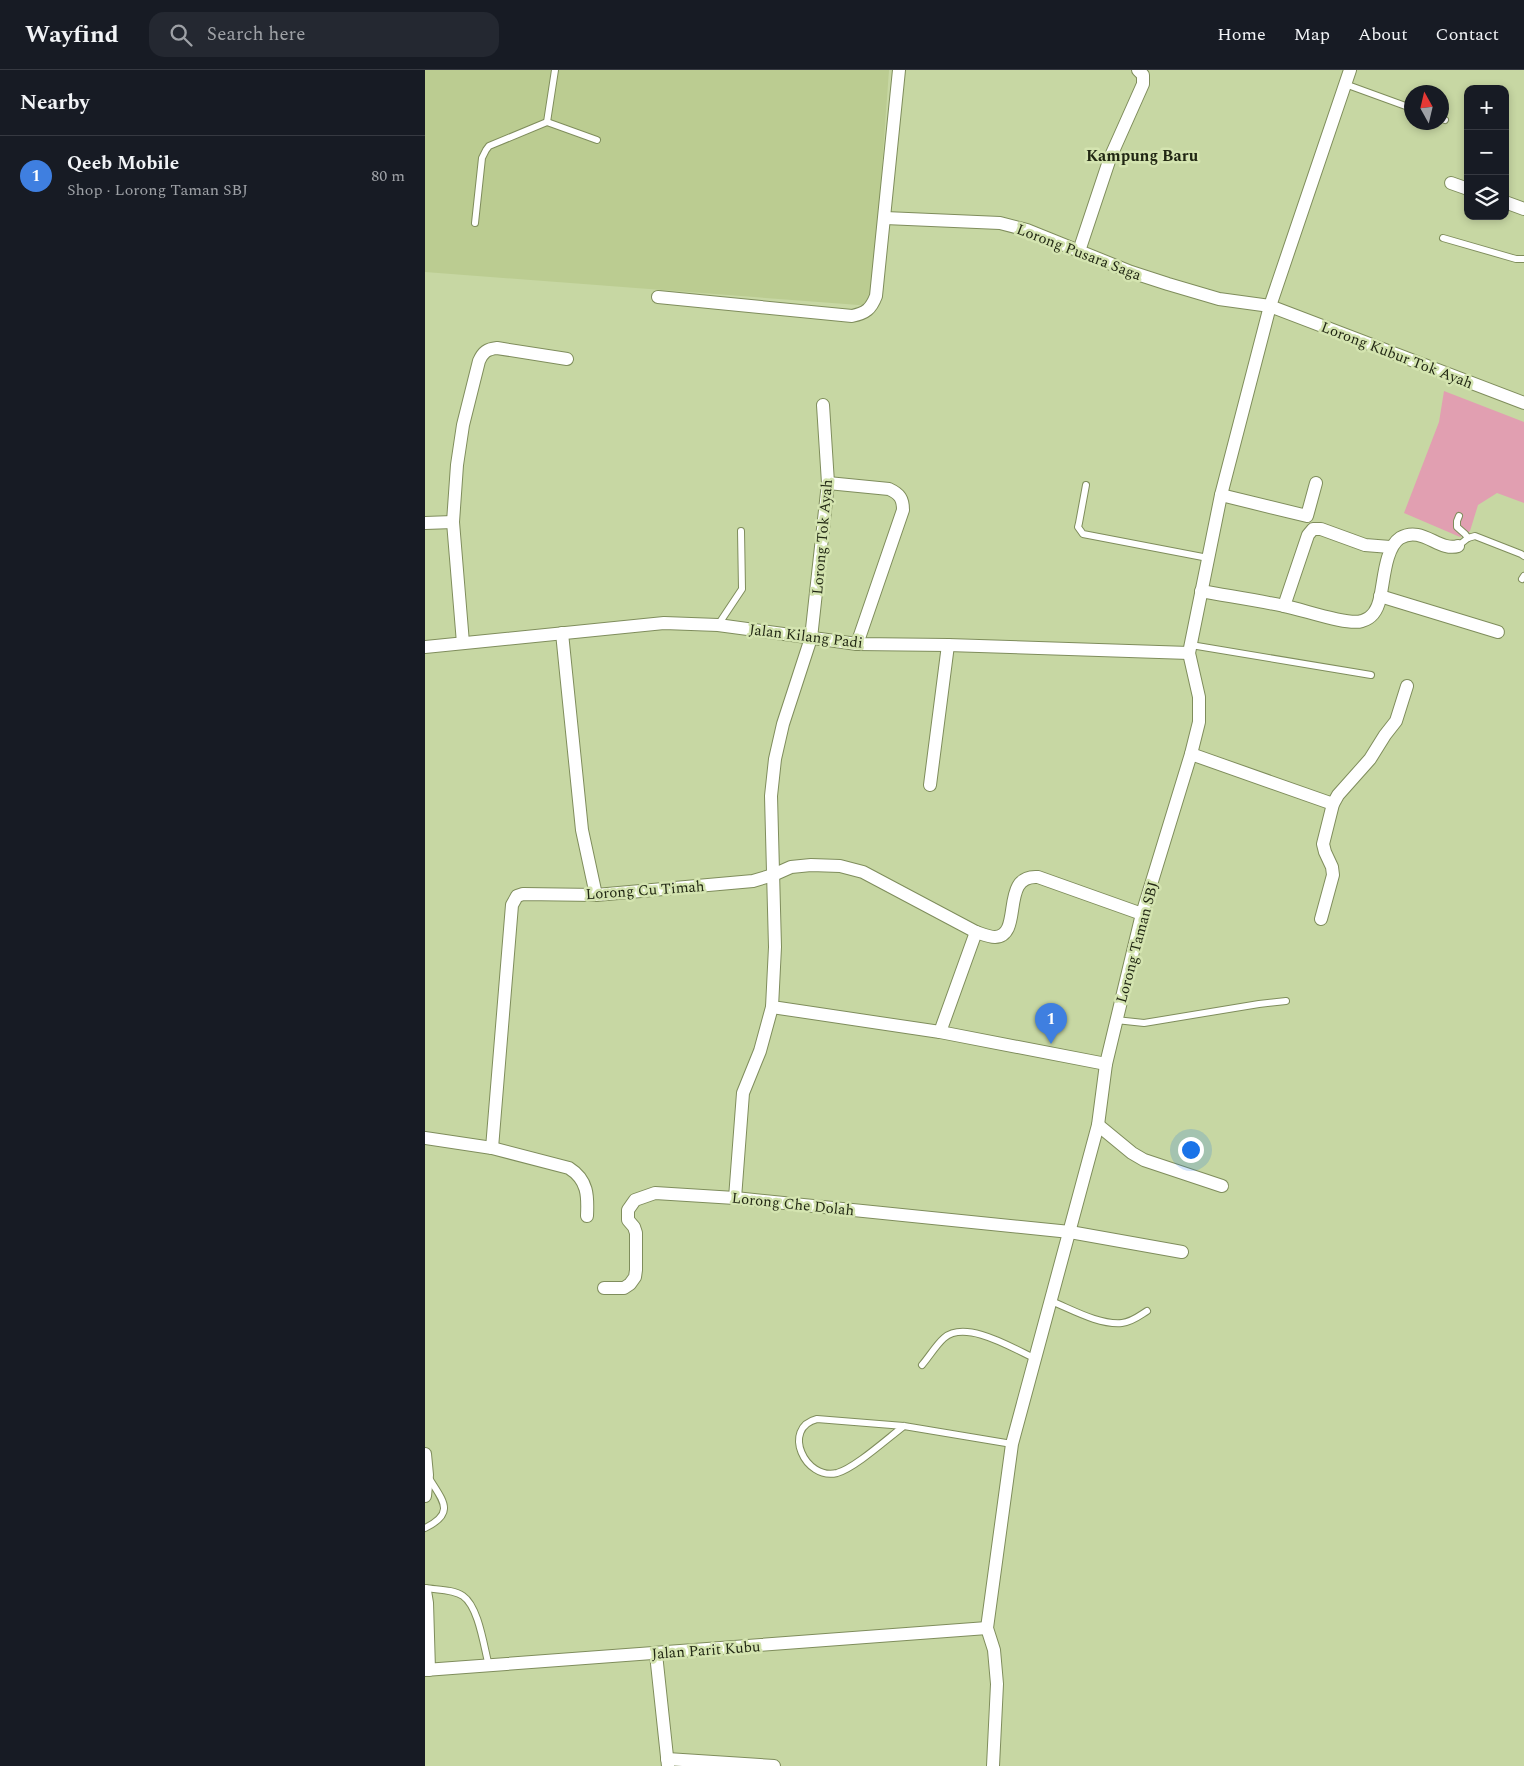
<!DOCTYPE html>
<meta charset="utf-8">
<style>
:root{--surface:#171b24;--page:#242831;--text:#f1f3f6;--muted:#9ea1a6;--line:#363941;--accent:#b69ed5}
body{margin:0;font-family:Spectral,serif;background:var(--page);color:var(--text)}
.controls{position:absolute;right:15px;top:15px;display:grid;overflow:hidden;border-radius:10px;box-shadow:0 2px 8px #0003}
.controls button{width:45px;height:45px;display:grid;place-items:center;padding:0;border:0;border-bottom:1px solid var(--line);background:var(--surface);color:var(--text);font:25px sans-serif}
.compass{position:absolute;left:979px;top:15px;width:45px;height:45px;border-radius:50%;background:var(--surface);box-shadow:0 2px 8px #0003;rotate:352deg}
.you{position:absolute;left:765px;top:1079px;width:18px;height:18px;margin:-12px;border:4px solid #fff;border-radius:50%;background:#1a73e8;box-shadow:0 0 0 8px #1a73e833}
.badge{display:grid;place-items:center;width:32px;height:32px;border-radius:50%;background:var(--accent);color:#fff;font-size:16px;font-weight:700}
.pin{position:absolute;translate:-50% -41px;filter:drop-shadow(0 1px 2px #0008)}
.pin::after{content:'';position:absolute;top:26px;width:18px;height:15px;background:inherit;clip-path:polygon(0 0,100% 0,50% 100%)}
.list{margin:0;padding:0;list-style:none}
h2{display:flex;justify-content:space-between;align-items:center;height:65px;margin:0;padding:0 20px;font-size:21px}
h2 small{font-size:16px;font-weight:400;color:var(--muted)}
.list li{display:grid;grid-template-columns:32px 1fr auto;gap:15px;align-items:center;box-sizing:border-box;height:80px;padding:0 20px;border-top:1px solid var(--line)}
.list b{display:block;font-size:19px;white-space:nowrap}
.list p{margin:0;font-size:16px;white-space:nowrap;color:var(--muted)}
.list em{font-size:16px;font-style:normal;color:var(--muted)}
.icon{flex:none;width:28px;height:28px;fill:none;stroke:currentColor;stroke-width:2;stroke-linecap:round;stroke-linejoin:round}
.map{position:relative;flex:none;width:1099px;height:1696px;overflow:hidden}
header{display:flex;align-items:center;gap:30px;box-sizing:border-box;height:70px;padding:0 25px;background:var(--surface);border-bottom:1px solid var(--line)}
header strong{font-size:24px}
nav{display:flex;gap:28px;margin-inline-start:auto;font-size:18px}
.search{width:350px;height:45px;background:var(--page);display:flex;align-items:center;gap:12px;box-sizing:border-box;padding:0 18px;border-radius:15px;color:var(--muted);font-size:19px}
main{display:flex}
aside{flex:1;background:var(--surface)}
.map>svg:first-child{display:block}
.built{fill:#bbcc91}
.green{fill:#e19fb1}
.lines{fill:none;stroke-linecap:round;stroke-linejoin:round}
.service-casing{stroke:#7f8d5c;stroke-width:8}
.minor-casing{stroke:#7f8d5c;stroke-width:14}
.service{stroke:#fff;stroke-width:6}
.minor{stroke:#fff;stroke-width:12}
.labels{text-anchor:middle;stroke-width:5;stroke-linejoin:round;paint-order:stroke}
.street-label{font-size:15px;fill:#222814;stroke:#d4e4b0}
.neighbourhood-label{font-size:16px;font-weight:bold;fill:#222814;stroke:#d4e4b0}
</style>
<header>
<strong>Wayfind</strong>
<div class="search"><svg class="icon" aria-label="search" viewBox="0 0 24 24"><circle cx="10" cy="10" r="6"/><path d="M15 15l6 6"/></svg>Search here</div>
<nav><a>Home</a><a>Map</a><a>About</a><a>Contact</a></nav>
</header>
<main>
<aside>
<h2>Nearby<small></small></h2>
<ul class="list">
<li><span class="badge" style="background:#3f7fe0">1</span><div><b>Qeeb Mobile</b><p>Shop · Lorong Taman SBJ</p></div><em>80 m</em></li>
</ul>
</aside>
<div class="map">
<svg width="1099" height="1696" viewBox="0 0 1099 1696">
<rect width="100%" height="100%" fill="#c7d7a3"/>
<!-- built -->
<polygon class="built" points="0,0 464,0 447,236 0,202"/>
<!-- green -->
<polygon class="green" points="1019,321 1099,352 1099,433 1072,423 1053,435 1045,461 1035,467 979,443 1014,352"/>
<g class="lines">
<!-- service casing -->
<g class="service-casing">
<g id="service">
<polyline points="920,14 986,38"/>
<polyline points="1016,48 1020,50"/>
<polyline points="122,52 130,0"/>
<polyline points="50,153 57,88 61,80 64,76 122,52 172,70"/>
<polyline points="1018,168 1091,189 1099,189"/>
<polyline points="661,415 654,453 653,457 658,464 783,488"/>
<polyline points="1034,446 1032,451 1032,457 1040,464 1043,468"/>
<polyline points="1033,476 1043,468 1050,466 1096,484 1099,486"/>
<polyline points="1097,509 1099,506"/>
<polyline points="293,555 317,519 316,461"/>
<polyline points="766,575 946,605"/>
<polyline points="691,950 719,953 834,934 861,931"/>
<path d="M626,1231C648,1240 674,1255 697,1253C707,1252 714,1246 722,1241"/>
<path d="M497,1295C504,1287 511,1275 519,1268C541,1249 589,1279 611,1289"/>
<path d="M479,1356C463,1368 430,1398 412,1403C380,1411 356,1358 392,1349L479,1356L587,1374"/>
<path d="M0,1458C31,1443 18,1431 4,1408"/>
<path d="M0,1518C12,1520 28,1519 38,1526C54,1537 59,1578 64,1596"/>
</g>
</g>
<!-- minor casing -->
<g class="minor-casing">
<g id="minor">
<polyline points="1026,113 1043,119"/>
<polyline points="1080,132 1099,139"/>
<polyline points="460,148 575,153 602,160 706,202 743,214 794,229 845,236 1099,333"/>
<polyline points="654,181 685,88 718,14 718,5 713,0"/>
<path d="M233,227L427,246C441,243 446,239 451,226L474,0"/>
<polyline points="398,335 403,413 386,568 358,654 350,689 346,726 350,877 347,937 515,962 681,994"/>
<path d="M403,413L464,419C475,424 478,429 478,440L432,574"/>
<polyline points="796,425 882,446 891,413"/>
<polyline points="0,453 28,452"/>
<path d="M776,521C803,526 831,530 859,536C877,539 922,556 937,551C948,548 953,538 955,528C959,511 960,478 975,468C997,455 1014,482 1033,476"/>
<polyline points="955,526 1073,562"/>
<polyline points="859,536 883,465 888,459 896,459 940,475 965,477"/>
<polyline points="137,563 157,760 171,825"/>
<path d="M38,573L28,452L32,395L38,355L54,291C58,282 62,279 72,278L142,289"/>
<polyline points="0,577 239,553 293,555 432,574 523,575 764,583"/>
<polyline points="766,684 908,734"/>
<polyline points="505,715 523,575"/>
<polyline points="896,849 908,805 907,797 900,782 898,774 908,734 913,725 945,689 960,665 971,651 982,616"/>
<polyline points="515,962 551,862"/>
<polyline points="673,1055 707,1083 719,1090 797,1116"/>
<path d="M0,1068L67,1078L144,1098C163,1110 163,1126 162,1146"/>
<path d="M67,1078L87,835L92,826L98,824L171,825L328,811L348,805L366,797L386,795L415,796L438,802L551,862C557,864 564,867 570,867C599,866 574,804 613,807L717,844"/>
<polyline points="310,1128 318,1023 335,981 347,937"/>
<polyline points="179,1218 199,1218 205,1214 210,1207 211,1200 211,1163 209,1157 203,1150 203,1140 210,1130 230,1123 310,1128 645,1162 757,1182"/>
<polyline points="0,1384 2,1405 0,1426"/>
<polyline points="0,1521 2,1533 4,1600"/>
<polyline points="231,1584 243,1696"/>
<polyline points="0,1600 562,1558"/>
<polyline points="242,1689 349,1696"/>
<polyline points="568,1696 572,1614 569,1580 562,1558 587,1374 673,1055 681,994 717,844 766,684 774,652 774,627 764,583 796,425 845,236 925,0"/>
</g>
</g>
<!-- service -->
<use href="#service" class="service"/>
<!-- minor -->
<use href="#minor" class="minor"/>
</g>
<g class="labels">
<!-- street labels -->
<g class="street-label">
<text transform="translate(654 182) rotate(21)" y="5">Lorong Pusara Saga</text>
<text transform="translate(972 285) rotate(21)" y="5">Lorong Kubur Tok Ayah</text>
<text transform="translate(397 467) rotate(-85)" y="5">Lorong Tok Ayah</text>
<text transform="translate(381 566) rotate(7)" y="5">Jalan Kilang Padi</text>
<text transform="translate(220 820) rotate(-4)" y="5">Lorong Cu Timah</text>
<text transform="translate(712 872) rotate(-75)" y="5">Lorong Taman SBJ</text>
<text transform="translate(368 1134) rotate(6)" y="5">Lorong Che Dolah</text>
<text transform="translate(281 1580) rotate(-4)" y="5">Jalan Parit Kubu</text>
</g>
<!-- neighbourhood labels -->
<g class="neighbourhood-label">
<text x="717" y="91">Kampung Baru</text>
</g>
</g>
</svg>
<div class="controls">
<button>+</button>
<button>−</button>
<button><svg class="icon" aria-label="layers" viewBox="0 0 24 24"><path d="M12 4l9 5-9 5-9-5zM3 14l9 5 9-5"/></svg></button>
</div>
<svg class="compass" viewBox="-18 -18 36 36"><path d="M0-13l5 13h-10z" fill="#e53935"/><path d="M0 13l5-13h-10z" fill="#9ea1a6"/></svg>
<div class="you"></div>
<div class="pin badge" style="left:626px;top:974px;background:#3f7fe0">1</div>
</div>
</main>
